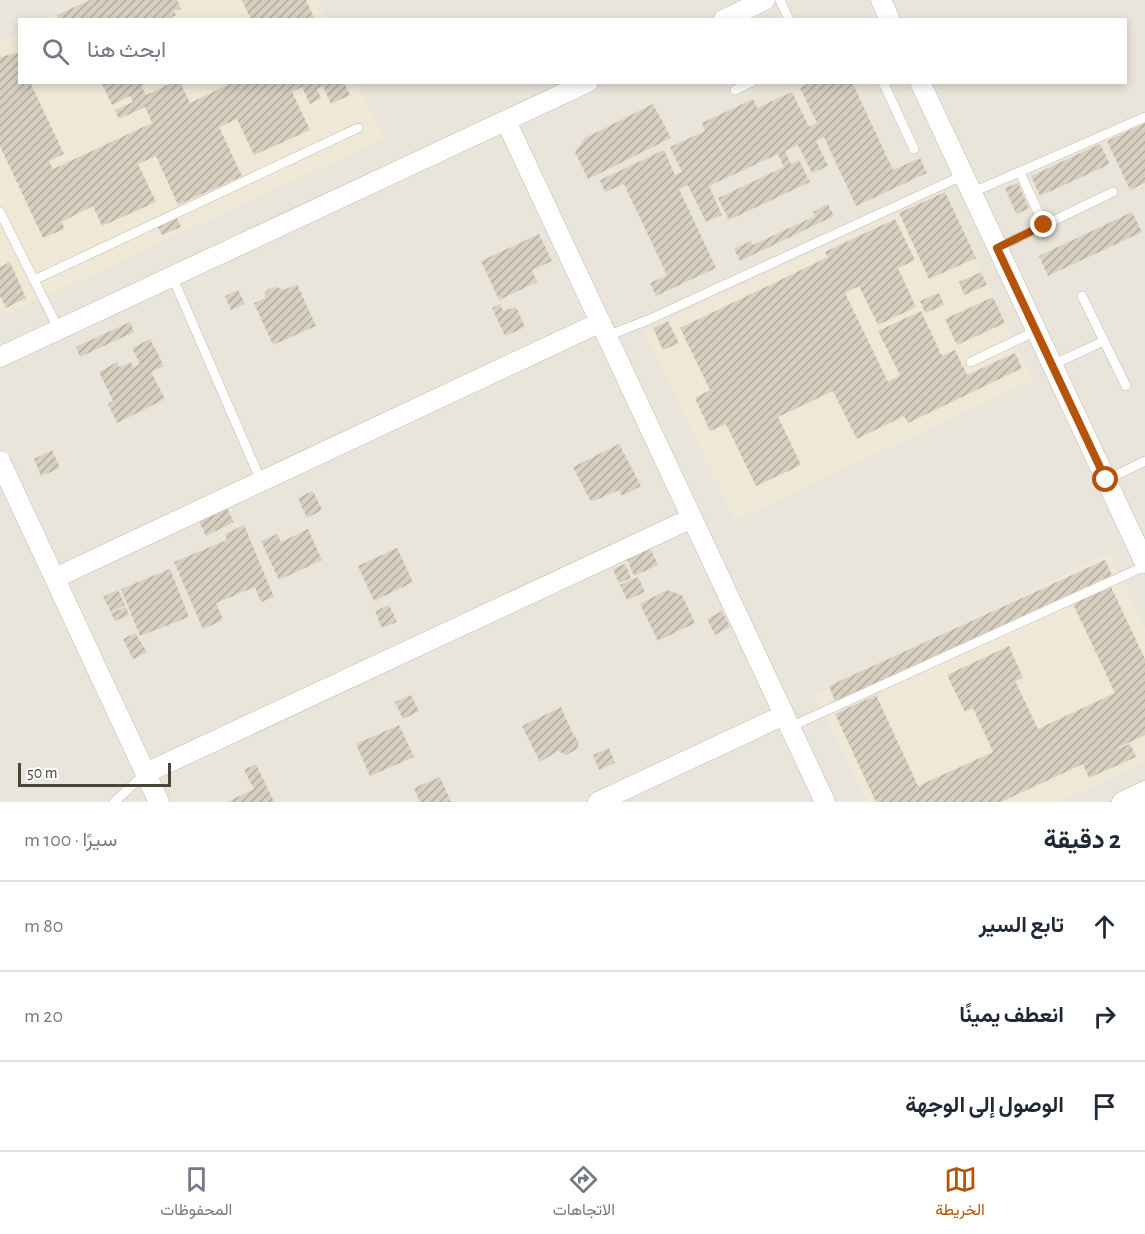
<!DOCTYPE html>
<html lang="ar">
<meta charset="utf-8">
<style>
:root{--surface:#fff;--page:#f6f6f7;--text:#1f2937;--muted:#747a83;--line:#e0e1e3;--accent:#b45309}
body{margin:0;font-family:"Alegreya Sans",Vazirmatn,sans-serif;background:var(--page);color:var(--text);direction:rtl}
.scale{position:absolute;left:18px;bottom:15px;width:153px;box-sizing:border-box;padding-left:6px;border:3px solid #4b4439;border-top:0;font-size:16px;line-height:21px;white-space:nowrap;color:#4b4439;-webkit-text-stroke:4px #fff;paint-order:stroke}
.stop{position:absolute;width:18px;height:18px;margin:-14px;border:4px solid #b45309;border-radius:50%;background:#fff}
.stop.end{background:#b45309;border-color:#fff;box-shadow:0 2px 6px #0008}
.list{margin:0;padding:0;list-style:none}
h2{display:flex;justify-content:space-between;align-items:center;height:78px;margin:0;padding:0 24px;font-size:26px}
h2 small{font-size:20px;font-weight:400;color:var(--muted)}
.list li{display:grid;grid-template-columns:39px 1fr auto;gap:18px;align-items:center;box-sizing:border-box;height:90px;padding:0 24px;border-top:2px solid var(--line)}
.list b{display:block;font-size:22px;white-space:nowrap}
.list em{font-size:20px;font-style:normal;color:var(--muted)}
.icon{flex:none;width:33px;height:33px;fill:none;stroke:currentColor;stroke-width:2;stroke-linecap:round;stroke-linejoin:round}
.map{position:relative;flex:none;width:1145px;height:802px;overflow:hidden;direction:ltr}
.search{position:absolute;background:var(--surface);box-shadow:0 3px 9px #0003;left:18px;right:18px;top:18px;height:66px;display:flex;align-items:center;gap:15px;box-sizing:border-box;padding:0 21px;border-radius:0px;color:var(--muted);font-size:22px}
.sheet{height:348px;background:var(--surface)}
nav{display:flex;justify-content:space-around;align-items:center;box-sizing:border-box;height:84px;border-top:2px solid var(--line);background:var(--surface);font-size:16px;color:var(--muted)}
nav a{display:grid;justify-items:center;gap:3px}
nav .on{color:var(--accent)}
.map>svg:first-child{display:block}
.residential{fill:#eae5da;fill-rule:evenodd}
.education{fill:#efe8d6}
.building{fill:url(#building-hatch)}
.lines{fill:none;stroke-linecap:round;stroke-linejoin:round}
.service-casing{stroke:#c2bbae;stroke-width:10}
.minor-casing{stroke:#c2bbae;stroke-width:21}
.service{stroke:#fff;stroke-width:9}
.minor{stroke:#fff;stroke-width:20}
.route{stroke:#b45309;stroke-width:8}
</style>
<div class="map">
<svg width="1145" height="802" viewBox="0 0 1145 802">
<defs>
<pattern id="building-hatch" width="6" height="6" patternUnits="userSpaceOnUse" patternTransform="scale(1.5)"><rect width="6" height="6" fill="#d8cfc1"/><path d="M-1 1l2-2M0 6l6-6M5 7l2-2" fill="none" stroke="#b1aa9e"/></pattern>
</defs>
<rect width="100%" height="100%" fill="#f6f3ec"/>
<!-- residential -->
<path class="residential" d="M0,0H1145V802H0ZM20,20H1126V82H20Z"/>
<!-- education -->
<g class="education">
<polygon points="86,0 316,0 326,19 45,20"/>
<polygon points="19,32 20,82 357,83 384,138 3,316 0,308 0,41"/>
<polygon points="943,191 1033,380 735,520 644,331"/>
<polygon points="1109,553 1145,627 1145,761 1059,802 867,802 815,695"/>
</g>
<!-- building -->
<g class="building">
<polygon points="90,0 177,0 181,9 174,11 176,15 166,20 59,20 57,15"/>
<polygon points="242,0 306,0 315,20 251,20"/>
<polygon points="17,53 20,58 20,82 30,82 64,154 49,161 53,169 152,123 145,107 119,119 115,110 133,102 130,96 112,105 101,82 150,82 141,86 146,95 174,82 180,82 190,103 234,82 344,82 350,95 331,104 323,86 317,89 321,98 310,104 302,87 292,92 310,130 254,155 237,119 219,127 242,176 178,205 156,156 138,164 156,202 102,226 93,206 61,222 65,229 43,238 0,146 0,57"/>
<polygon points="811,82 852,82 893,170 920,158 927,173 856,206 824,137 816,141 828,166 812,173 798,145 785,151 791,164 799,160 810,182 729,220 718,198 784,167 778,154 709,186 722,215 706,222 688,185 679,189 716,268 656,296 650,283 667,275 624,184 605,192 600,180 664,150 675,175 682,172 670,147 705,131 702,123 753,99 757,108 792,92 809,127 817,123 800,88"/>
<polygon points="653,104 671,138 588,179 575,152 585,138"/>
<polygon points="1145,123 1145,183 1130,190 1107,141"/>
<polygon points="1100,144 1110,164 1040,196 1031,176"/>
<polygon points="1018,183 1029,209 1016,214 1005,188"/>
<polygon points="945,192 976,258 929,279 899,213"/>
<polygon points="828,204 834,216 740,261 734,249 751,241 753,245 815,216 813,212"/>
<polygon points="1132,212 1142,232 1048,276 1039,256"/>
<polygon points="176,216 181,227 162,235 157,225"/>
<polygon points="895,219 915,260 898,268 916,307 878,325 859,286 845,293 888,382 900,375 878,331 921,311 942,356 955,350 967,375 1015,353 1022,368 908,423 904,416 857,439 833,391 778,417 801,465 756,486 726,424 710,431 695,398 710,390 680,328 828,257 825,252"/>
<polygon points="539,234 552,261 532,270 537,282 499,300 481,261"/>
<polygon points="10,262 26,298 6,308 0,296 0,267"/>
<polygon points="981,272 987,285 964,295 959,282"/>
<polygon points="297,284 316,326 273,345 254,303 265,298 265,293 269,289 276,287 284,290"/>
<polygon points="238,290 245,304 231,310 225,296"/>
<polygon points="939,293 944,305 925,313 920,301"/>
<polygon points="993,297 1005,323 957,345 945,319"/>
<polygon points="500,304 503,311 516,307 525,327 505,336 492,308"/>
<polygon points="668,321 679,343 663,350 653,328"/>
<polygon points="130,322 134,332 80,357 76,347"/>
<polygon points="150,339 164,366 151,372 165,399 117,423 108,404 113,401 99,372 117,362 119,367 131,362 133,368 140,364 132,348"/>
<polygon points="619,444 641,486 622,496 619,490 591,502 573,467"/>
<polygon points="52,450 60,468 41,476 34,459"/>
<polygon points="313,491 322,510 307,518 298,498"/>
<polygon points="227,508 234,522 206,536 199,521"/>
<polygon points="244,525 274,597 261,602 255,587 216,603 223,620 203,629 174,562 227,540 225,534"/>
<polygon points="308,529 322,560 279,580 261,541 277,534 281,542"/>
<polygon points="649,546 658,565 634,576 626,557"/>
<polygon points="397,548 413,582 374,601 358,566"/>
<polygon points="1105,560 1112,575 835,701 829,686"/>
<polygon points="625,564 631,578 619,583 613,569"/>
<polygon points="170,569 189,617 140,636 121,589"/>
<polygon points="638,577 645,592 627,600 620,585"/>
<polygon points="1111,587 1145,659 1145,735 1107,753 1130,744 1136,757 1089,778 1083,764 1001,802 876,802 835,714 876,695 918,786 993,752 973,708 965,712 947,675 1009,646 1023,678 1015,681 1038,729 1115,693 1073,604"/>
<polygon points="118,590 125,605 111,612 103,597"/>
<polygon points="667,590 682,595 695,623 658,641 640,604"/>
<polygon points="389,605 397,622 382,628 375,611"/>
<polygon points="126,607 129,615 115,621 111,613"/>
<polygon points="722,611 730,627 715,635 707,619"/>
<polygon points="135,633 147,652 133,659 123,639"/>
<polygon points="411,695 419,711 403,719 395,702"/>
<polygon points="561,707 572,732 579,742 577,749 566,755 558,751 540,762 522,726"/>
<polygon points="399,725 414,757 370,776 356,744"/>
<polygon points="609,748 615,763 599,770 593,755"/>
<polygon points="256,764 274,802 227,802 254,789 244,770"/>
<polygon points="440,777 451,802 420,802 414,788"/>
</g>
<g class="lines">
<!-- service casing -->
<g class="service-casing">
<g id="service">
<polyline points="780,0 789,20"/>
<polyline points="883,82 914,149"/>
<polyline points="735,90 752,82"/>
<polyline points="1020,173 1044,225"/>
<polyline points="971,193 1145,117"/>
<polyline points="0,212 59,330"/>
<polyline points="997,248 1113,192"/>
<polyline points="172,276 261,481"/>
<polyline points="34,280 358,128"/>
<polyline points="1082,296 1126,386"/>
<polyline points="607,336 648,320 964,175"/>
<polyline points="971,362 1036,331"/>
<polyline points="1052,365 1104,341"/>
<polyline points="1106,480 1145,461"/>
<polyline points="790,727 1145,566"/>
<polyline points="114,802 146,773"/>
</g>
</g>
<!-- minor casing -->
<g class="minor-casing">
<g id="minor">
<polyline points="881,0 890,20"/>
<polyline points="723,20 765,0"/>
<polyline points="920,82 1145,563"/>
<polyline points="506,121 825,802"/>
<polyline points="0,357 588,82"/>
<polyline points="0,461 159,802"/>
<polyline points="55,578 601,322"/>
<polyline points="146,773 692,518"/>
<polyline points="598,802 784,715"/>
<polyline points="1122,802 1145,791"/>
</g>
</g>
<!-- service -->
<use href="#service" class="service"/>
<!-- minor -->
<use href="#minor" class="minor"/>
</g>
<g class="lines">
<!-- route -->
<polyline class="route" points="1044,225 997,248 1106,480"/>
</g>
</svg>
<div class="scale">50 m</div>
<div class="stop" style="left:1106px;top:480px"></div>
<div class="stop end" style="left:1044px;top:225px"></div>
<div class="search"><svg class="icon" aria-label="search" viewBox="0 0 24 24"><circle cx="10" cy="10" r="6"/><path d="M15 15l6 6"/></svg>ابحث هنا</div>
</div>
<section class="sheet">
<h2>2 دقيقة<small>سيرًا · 100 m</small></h2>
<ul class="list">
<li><svg class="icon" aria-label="ahead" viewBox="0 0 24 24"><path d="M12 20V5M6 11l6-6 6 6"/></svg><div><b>تابع السير</b></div><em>80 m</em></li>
<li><svg class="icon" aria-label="right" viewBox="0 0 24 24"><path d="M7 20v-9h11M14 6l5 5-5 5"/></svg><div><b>انعطف يمينًا</b></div><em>20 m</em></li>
<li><svg class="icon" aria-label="arrive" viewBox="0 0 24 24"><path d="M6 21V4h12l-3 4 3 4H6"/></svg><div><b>الوصول إلى الوجهة</b></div></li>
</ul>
</section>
<nav>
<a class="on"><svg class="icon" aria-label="map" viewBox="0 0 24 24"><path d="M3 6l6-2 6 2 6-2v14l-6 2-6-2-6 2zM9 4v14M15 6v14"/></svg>الخريطة</a>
<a><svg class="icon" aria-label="directions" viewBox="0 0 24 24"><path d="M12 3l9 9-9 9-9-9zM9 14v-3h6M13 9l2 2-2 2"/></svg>الاتجاهات</a>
<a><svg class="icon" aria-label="saved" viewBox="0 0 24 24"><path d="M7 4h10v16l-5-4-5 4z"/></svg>المحفوظات</a>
</nav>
